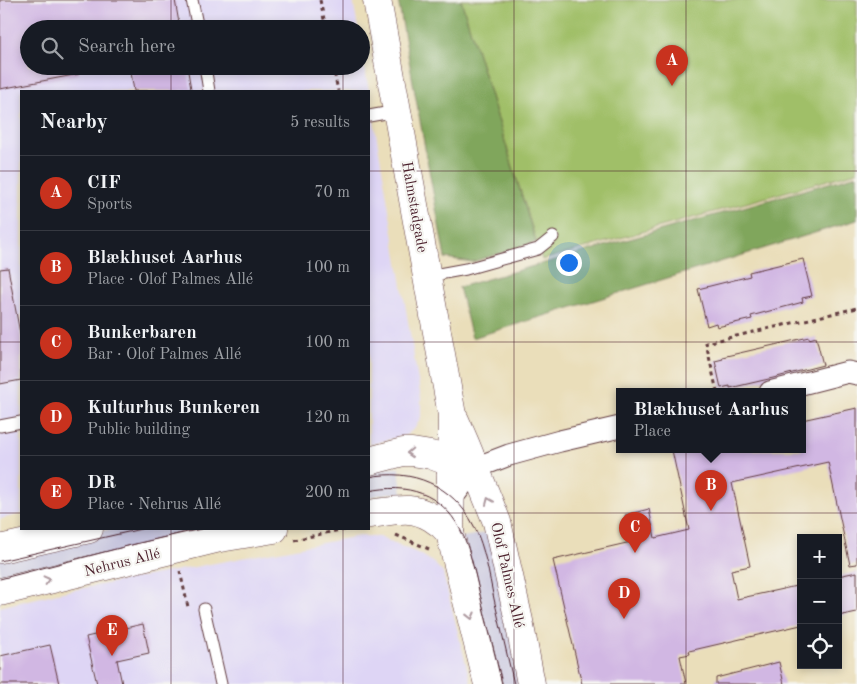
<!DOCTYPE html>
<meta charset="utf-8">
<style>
:root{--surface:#171b24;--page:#20242c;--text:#f1f3f6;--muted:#9ea1a6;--line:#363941;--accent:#c8321e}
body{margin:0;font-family:"Old Standard TT",serif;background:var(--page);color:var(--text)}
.controls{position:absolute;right:15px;bottom:15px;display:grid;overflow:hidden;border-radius:0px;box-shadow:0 2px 8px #0003}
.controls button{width:45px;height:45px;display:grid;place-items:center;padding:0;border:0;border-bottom:1px solid var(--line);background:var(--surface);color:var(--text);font:25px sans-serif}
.you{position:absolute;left:568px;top:262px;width:18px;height:18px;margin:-12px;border:4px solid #fff;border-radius:50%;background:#1a73e8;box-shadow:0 0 0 8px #1a73e833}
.badge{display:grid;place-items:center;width:32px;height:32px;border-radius:50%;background:var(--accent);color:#fff;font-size:16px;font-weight:700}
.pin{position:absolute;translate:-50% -41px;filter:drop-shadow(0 1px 2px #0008)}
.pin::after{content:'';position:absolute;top:26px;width:18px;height:15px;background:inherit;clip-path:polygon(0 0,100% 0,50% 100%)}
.popup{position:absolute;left:616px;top:388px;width:190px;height:65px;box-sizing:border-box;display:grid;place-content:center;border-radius:0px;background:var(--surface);filter:drop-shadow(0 1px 4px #0005);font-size:16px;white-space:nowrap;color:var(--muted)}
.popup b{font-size:19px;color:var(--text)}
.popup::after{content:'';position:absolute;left:50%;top:100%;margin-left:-10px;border:10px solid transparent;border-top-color:var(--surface)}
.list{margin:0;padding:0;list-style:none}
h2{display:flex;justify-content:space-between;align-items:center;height:65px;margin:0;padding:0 20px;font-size:21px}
h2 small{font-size:16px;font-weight:400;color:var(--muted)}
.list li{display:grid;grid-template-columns:32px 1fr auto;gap:15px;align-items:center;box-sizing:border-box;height:75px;padding:0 20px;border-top:1px solid var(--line)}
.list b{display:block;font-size:19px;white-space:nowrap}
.list p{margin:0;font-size:16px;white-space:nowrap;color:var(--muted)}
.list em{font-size:16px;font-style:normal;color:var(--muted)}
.icon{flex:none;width:28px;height:28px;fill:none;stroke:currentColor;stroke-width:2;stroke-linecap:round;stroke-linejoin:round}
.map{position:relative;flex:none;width:857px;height:684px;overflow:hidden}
.search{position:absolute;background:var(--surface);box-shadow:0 2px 8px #0003;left:20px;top:20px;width:350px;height:55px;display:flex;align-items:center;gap:12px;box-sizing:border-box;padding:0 18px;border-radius:28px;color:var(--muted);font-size:19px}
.panel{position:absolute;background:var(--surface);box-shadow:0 2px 8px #0003;left:20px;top:90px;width:350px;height:440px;border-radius:0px}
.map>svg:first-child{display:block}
.built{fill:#ded5f5}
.industrial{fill:#c3c1db}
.green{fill:#a0bf67;stroke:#756f49}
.forest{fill:#80a65c;stroke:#656244}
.building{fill:#d1b7e3}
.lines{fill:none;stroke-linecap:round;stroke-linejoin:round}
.lane-casing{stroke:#623c40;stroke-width:13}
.street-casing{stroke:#623c40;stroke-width:23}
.secondary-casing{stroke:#623c40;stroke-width:29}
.path{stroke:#623c40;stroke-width:3;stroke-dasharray:4 4;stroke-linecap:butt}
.lane{stroke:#fff;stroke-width:11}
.street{stroke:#fff;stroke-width:21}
.secondary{stroke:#fff;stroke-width:28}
.tram{stroke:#4a1f2b;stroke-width:1}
.oneway{stroke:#ae9aa0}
.grid{fill:none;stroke:#4a1f2b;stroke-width:1;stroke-opacity:0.55}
.labels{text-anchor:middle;stroke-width:4.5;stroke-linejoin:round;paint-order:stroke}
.street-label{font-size:15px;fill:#4a1f2b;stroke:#f6f6f2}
</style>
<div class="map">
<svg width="857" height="684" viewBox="0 0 857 684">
<rect width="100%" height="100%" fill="#f6f6f2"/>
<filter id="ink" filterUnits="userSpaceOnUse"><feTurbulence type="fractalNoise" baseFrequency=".02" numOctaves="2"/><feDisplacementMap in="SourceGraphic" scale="10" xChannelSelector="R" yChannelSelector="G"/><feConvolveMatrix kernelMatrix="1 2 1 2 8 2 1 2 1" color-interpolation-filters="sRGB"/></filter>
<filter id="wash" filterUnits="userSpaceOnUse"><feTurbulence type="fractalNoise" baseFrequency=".0096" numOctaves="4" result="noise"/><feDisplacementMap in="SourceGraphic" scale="20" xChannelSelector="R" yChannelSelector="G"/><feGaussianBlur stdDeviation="1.12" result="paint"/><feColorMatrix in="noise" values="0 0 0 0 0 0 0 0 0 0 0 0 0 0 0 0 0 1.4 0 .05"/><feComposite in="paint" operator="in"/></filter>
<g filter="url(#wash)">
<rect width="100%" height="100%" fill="#eadeba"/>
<!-- built -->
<g class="built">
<polygon points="0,0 353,0 358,29 29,29 29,66 361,66 361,48 369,91 21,91 21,514 0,519"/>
<polygon points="369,92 421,398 421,417 415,428 406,435 369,445"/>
<polygon points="359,536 379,537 422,555 434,563 443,573 471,684 0,684 0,607 58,593"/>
</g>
<!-- industrial -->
<g class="industrial">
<polygon points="387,468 399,468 402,494 389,493 369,497 369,470"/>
<polygon points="110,529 236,529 0,586 0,554"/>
<polygon points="490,532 521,684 492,684 458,538"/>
</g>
<!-- green -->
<polygon class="green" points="461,0 857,0 857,172 542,260"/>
<!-- forest -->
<g class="forest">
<polygon points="398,0 461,0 536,242 472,262 445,258"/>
<polygon points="857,175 857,220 472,338 459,287"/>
</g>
<g id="blocks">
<!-- building -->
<g class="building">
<polygon points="0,0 175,0 180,29 29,29 29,66 78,66 79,74 0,89"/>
<polygon points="130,66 187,66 191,89 176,91 134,91"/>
<polygon points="803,259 812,296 802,298 803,302 751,316 752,319 717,327 716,323 707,326 698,289 750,276 749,272"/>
<polygon points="8,268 21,339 21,380 0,384 0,269"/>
<polygon points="809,337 809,339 816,337 823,365 773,378 730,388 730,386 721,388 715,361 723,359 722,357"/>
<polygon points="857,408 857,564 850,565 828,462 732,483 750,566 731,570 737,599 801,585 801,625 689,651 690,654 680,656 686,684 582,684 553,560 631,542 625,515 649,509 655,538 689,530 672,450 802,450 802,420"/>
<polygon points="857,572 857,612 838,616 838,576"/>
<polygon points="143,624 149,653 117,660 122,684 97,684 86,637"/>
<polygon points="50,645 59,684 0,684 0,656"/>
<polygon points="779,662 784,684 716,684 716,678"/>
</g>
</g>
</g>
<g filter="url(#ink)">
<use href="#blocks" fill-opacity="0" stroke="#623c40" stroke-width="1"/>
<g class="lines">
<!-- lane casing -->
<g class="lane-casing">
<g id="lane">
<polyline points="192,0 198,29"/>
<polyline points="205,66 209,91"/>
<polyline points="369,116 397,111"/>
<polyline points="428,276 466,269 538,249 553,237"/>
<polyline points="0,426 21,422"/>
<polyline points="204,609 221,684"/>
</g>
</g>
<!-- street casing -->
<g class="street-casing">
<g id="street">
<polyline points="770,392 848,372 857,374"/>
<polyline points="449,498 453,497 475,468 509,455 560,441 620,427"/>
</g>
</g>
<!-- secondary casing -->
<g class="secondary-casing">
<g id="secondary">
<polyline points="377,0 452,415 450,533"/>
<polyline points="455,420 465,443 497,522 519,621 531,684"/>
<polyline points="369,461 403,452 412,452 431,455 450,462 466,466"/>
<path d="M369,514C381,513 396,509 409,510C424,511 440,521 450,533L488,684"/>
<polyline points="0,549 89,529"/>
<polyline points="0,592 220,538 274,529"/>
</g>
</g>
<!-- path -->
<g class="path">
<polyline points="320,0 326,29"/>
<polyline points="333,66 338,91"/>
<polyline points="717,392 706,343 857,308"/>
<polyline points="396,535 429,549"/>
<polyline points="294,540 335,531 351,529"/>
<polyline points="180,571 188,607"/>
</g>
<!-- lane -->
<use href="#lane" class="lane"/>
<!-- street -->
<use href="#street" class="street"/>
<!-- secondary -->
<use href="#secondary" class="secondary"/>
<!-- tram -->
<g class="tram">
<path d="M369,477C412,468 453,485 474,526C485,548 489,575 494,599C501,627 507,656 514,684"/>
<path d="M369,491C407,483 441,493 460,529C470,547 475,574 480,595C487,624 495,654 502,684"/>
<polyline points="0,561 141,529"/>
<polyline points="0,579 139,543 201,529"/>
</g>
</g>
<!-- one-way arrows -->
<defs><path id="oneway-chevron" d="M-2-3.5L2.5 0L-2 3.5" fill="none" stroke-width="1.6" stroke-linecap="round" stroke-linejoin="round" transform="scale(1.25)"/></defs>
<g class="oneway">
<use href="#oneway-chevron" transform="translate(410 453) rotate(178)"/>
<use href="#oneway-chevron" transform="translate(489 501) rotate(-113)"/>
<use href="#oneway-chevron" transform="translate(47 580) rotate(-14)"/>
<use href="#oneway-chevron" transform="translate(471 616) rotate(76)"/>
</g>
</g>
<!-- grid -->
<path class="grid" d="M171,0V29M343,0V29M514,0V684M686,0V684M171,66V91M343,66V91M0,171H21M369,171H857M0,342H21M369,342H857M0,513H21M369,513H857M171,529V684M343,529V684"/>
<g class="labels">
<!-- street labels -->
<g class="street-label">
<text transform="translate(415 207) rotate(80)" y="5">Halmstadgade</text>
<text transform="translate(122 562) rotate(-14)" y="5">Nehrus Allé</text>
<text transform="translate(508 575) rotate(77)" y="5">Olof Palmes Allé</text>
</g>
</g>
</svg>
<div class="controls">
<button>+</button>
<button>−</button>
<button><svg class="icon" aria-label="locate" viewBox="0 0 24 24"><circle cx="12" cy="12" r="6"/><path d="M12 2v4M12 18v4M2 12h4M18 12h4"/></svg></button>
</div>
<div class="you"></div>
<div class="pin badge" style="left:672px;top:86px">A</div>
<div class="pin badge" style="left:711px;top:511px">B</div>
<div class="popup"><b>Blækhuset Aarhus</b>Place</div>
<div class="pin badge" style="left:635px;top:553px">C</div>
<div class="pin badge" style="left:624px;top:619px">D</div>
<div class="pin badge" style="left:112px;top:656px">E</div>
<div class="search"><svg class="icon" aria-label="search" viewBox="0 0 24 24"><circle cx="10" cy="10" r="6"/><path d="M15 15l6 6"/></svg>Search here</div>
<section class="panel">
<h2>Nearby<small>5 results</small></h2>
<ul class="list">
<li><span class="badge">A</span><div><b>CIF</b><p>Sports</p></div><em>70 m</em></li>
<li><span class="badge">B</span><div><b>Blækhuset Aarhus</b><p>Place · Olof Palmes Allé</p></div><em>100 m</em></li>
<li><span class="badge">C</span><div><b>Bunkerbaren</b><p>Bar · Olof Palmes Allé</p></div><em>100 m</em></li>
<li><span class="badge">D</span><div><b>Kulturhus Bunkeren</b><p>Public building</p></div><em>120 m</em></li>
<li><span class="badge">E</span><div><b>DR</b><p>Place · Nehrus Allé</p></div><em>200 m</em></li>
</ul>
</section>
</div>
